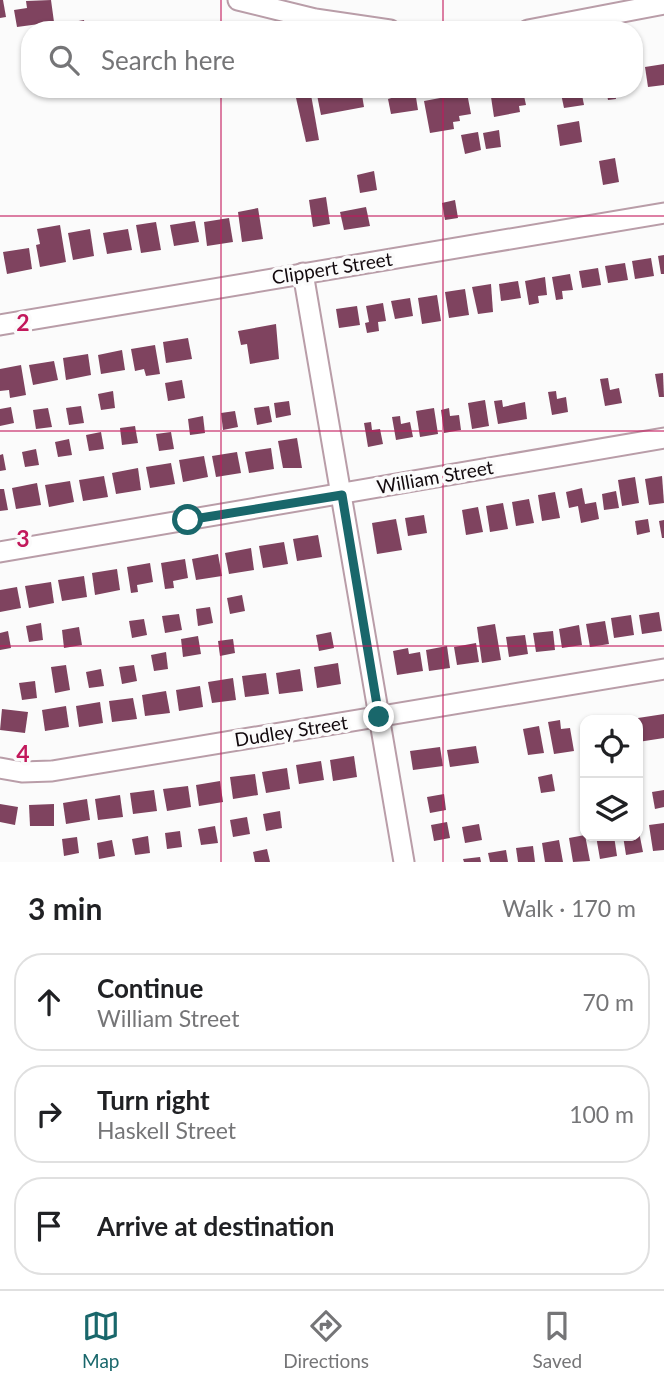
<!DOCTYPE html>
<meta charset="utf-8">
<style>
:root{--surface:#fff;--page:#f2f2f2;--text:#202124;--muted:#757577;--line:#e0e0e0;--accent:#19676b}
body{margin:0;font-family:Lato,sans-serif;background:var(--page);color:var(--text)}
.controls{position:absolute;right:21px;bottom:21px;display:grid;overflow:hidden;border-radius:14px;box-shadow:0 2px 5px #0004}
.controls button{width:63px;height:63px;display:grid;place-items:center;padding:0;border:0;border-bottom:2px solid var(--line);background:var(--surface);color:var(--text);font:35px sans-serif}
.stop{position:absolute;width:21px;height:21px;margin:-16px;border:5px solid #19676b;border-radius:50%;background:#fff}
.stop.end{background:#19676b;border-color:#fff;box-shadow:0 2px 7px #0008}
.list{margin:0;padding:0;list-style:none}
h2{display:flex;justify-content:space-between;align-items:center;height:91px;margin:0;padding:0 28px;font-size:30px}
h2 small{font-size:23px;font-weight:400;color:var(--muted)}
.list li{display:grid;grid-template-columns:46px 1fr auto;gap:21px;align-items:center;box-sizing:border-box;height:98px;margin:0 14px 14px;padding:0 14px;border:2px solid var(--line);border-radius:28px}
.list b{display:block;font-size:26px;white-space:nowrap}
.list p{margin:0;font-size:23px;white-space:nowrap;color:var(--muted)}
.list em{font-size:23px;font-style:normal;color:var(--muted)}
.icon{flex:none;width:38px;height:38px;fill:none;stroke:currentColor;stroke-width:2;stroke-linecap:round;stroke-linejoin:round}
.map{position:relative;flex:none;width:664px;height:862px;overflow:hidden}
.search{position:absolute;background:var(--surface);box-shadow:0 2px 5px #0004;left:21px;right:21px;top:21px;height:77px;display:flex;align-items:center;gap:18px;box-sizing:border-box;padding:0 24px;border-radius:28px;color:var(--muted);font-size:26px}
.sheet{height:427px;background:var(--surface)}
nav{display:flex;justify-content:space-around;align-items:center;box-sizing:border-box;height:98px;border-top:2px solid var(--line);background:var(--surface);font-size:19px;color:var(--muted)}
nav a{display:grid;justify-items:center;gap:4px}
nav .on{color:var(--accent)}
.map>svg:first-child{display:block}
.building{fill:#7f435f}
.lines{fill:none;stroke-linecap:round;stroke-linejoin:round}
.minor-casing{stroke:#b99da8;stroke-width:23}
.minor{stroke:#fff;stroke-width:19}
.route{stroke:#19676b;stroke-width:9}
.grid{fill:none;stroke:#c2185b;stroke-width:2;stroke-opacity:0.55}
.labels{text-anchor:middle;stroke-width:7;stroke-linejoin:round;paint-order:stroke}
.street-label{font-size:19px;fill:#12090d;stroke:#fbfbfb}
.grid-label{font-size:23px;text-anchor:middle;font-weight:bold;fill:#c2185b;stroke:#fbfbfb;stroke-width:7;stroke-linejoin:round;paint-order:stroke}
</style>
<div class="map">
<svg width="664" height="862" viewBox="0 0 664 862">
<rect width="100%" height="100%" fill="#fbfbfb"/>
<!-- building -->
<g class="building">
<polygon points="0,0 3,0 6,17 0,18"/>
<polygon points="51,0 54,22 17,27 14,10 27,8 26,1"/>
<polygon points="84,20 85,26 101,23 103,30 75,30 73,22"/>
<polygon points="664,64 664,85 648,87 645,67"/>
<polygon points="190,89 224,89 224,91 191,96"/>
<polygon points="294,89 310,89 319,140 306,142"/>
<polygon points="347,89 361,89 364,107 321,115 317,95"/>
<polygon points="560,89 581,90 584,105 564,108"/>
<polygon points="606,89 626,89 626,90 615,93 616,99 608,100"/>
<polygon points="415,91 418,110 391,114 388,99"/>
<polygon points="523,91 526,105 519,106 520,112 494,117 491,97"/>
<polygon points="467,93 471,114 459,116 460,121 453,122 454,129 430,133 424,101"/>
<polygon points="579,121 582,142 560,146 557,125"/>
<polygon points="499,130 501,147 486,149 483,133"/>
<polygon points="478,132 481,150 465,154 461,135"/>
<polygon points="615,158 619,182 603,185 599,161"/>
<polygon points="374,171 377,190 360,193 357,175"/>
<polygon points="326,197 330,224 313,227 309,200"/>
<polygon points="455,200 458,218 445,220 442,203"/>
<polygon points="366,207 370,226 344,230 340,212"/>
<polygon points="258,208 263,239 242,242 238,212"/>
<polygon points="229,218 233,242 207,246 204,222"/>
<polygon points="195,221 199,242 174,246 170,225"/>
<polygon points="156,222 161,250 141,253 136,225"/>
<polygon points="60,225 66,262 40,267 36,245 40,244 37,229"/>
<polygon points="90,229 94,256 73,260 68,233"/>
<polygon points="128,229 132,250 107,254 103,233"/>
<polygon points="29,248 32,269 7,274 3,252"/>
<polygon points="664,255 664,274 661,274 658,256"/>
<polygon points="651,258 654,276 635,279 632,261"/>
<polygon points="625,263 628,280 608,283 605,266"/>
<polygon points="598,268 601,285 582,288 579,271"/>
<polygon points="570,274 573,290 562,291 563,299 556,300 552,277"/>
<polygon points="545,277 547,295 538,296 539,303 529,305 525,281"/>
<polygon points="518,281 521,298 501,301 499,284"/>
<polygon points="491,284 493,312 478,314 472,287"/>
<polygon points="465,289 469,315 449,318 445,292"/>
<polygon points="437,295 441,321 422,324 418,298"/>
<polygon points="410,298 413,316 395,319 391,301"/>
<polygon points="383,303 386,321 378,322 379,331 367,333 365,323 369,322 366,306"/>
<polygon points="357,306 360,325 339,328 336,309"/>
<polygon points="276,324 279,359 250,364 247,344 241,345 238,331"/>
<polygon points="188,338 192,359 166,363 163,342"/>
<polygon points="155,345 160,374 146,376 144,369 135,371 131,349"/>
<polygon points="122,350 125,370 101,374 98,355"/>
<polygon points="88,354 91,375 66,380 63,358"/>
<polygon points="54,361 58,380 33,385 29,365"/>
<polygon points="21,365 26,395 10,398 9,390 0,391 0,369"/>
<polygon points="663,373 664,397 659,397 655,374"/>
<polygon points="608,378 610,390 619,388 622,403 605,406 600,379"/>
<polygon points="182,380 185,398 168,401 165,383"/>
<polygon points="113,391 115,408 101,410 98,394"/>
<polygon points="556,391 557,399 566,397 568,412 552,415 548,392"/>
<polygon points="485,400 489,426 472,429 468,403"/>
<polygon points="502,400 503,407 525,402 527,419 498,424 494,401"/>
<polygon points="289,401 291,415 276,418 274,403"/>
<polygon points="81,406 84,423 69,425 66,408"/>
<polygon points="269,406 272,422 257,425 254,408"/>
<polygon points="11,407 14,423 0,426 0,409"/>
<polygon points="48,408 52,427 36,429 33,410"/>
<polygon points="434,408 438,434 420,437 416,411"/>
<polygon points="449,408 450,416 459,415 461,430 444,433 441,410"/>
<polygon points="235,411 238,427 223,430 221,413"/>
<polygon points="203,416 205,433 190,435 188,419"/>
<polygon points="400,416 401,424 410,422 413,437 396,440 392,417"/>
<polygon points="371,422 372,430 380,429 383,444 368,447 364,423"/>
<polygon points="135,426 138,443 122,445 120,428"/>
<polygon points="101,432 104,449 89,451 86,435"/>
<polygon points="171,432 174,449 159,451 156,434"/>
<polygon points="297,438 302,468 283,468 278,441"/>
<polygon points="69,439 72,455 58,457 55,442"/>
<polygon points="271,448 274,469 249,473 245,452"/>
<polygon points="36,449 39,465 25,467 22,452"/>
<polygon points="237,452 241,473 216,477 212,456"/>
<polygon points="3,454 6,470 0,471 0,455"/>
<polygon points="204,456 208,477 183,482 179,460"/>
<polygon points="171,463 175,484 150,488 146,467"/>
<polygon points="138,468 141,490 116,494 112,473"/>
<polygon points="104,476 108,497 83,501 79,480"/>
<polygon points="662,476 664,503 649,505 645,479"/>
<polygon points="635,477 639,503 622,506 618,480"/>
<polygon points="70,481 74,502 49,507 45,485"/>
<polygon points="37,483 41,505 16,509 12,488"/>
<polygon points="582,488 585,504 596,502 599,519 581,523 578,506 569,508 566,492"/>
<polygon points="0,489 4,489 8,510 0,511"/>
<polygon points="616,491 619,508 604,510 602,494"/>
<polygon points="555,492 560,518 542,521 538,495"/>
<polygon points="529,499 534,523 516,526 512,502"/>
<polygon points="503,503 508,529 490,532 486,506"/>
<polygon points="478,507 483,532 466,535 462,510"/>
<polygon points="424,515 427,533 408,536 405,518"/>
<polygon points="396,519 402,550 377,554 372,523"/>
<polygon points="648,519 650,532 637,535 635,521"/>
<polygon points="664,520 664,538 662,538 659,521"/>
<polygon points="318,535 322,557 297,561 293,539"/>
<polygon points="284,542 288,564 263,568 259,546"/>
<polygon points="251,548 254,570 229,574 225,553"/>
<polygon points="218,554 222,576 196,580 192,559"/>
<polygon points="185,559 188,578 173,581 174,588 165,589 161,563"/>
<polygon points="150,563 153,582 137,585 138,592 131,593 127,567"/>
<polygon points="117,569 120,590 95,595 92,573"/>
<polygon points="84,576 87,597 62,601 58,580"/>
<polygon points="51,582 54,603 29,608 25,586"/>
<polygon points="17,587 21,608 0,612 0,590"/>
<polygon points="242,595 245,611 230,614 227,598"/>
<polygon points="210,607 213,623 198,626 196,609"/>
<polygon points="659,612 662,631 642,634 639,615"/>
<polygon points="179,614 182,630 165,633 162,616"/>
<polygon points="631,615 634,635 614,638 611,618"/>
<polygon points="144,619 147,635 132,638 129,621"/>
<polygon points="605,621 609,644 590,647 586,624"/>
<polygon points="41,623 43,640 29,642 26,626"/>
<polygon points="495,624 501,660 482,663 477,627"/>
<polygon points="579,625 582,645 562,648 559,629"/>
<polygon points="79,627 82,645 64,648 62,630"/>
<polygon points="8,631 11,648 0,650 0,633"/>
<polygon points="553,631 555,650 536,652 533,633"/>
<polygon points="331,632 334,648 319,651 316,635"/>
<polygon points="525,635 528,654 509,657 506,637"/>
<polygon points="198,636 201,654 183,657 181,639"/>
<polygon points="233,639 235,653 220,656 218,641"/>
<polygon points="476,643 479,662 457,665 454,647"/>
<polygon points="447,646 450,668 429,671 426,650"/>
<polygon points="408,648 409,654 420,652 423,671 397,675 393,651"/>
<polygon points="166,652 168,669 154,671 151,655"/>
<polygon points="338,663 341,684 317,688 314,667"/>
<polygon points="66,665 70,690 55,693 51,667"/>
<polygon points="134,665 137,681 122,684 119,667"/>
<polygon points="101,669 104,686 89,688 86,672"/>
<polygon points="300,669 303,691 279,694 276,673"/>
<polygon points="266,673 269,694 245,697 242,676"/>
<polygon points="233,678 236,700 212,703 208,682"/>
<polygon points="35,681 37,698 22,700 19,683"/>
<polygon points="200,686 203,707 179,711 176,690"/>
<polygon points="166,691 170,713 145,716 142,695"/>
<polygon points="133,698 137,719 112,722 109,701"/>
<polygon points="100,702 103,723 79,727 76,706"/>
<polygon points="66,706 69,727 45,731 42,710"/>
<polygon points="2,709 28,712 25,733 0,730"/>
<polygon points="664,714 664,738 638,742 638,718"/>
<polygon points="560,720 561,729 570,728 574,751 554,754 548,722"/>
<polygon points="539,726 544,753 528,755 523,729"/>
<polygon points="476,746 479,763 450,767 447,750"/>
<polygon points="440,747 443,766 413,770 410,751"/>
<polygon points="354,756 357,777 333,781 330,760"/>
<polygon points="321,761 324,780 299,784 296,765"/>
<polygon points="287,768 290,789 266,793 262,772"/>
<polygon points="255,774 258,795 233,799 230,777"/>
<polygon points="552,774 555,791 541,793 538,777"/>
<polygon points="220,781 223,802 199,806 196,785"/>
<polygon points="188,786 191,807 167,811 163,789"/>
<polygon points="154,790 157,811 133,814 130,793"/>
<polygon points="664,790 664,807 655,809 652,792"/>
<polygon points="638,792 642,809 638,810"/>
<polygon points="444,794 446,810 430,813 427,797"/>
<polygon points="120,795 123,817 98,820 95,799"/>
<polygon points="87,799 90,820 66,824 63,803"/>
<polygon points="0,804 18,807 15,825 0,822"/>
<polygon points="54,804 54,826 30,826 29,805"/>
<polygon points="280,811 282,828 266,831 263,814"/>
<polygon points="247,817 250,834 233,837 230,820"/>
<polygon points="447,822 450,838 434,841 431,825"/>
<polygon points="664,823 664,850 653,851 649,825"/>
<polygon points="479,824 482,840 465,843 462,827"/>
<polygon points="215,826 218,843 201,845 198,829"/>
<polygon points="638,827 643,852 626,855 623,836 638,836"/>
<polygon points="180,831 182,847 167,849 165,833"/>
<polygon points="585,835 590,861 573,862 569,838"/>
<polygon points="148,836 150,853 135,855 132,839"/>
<polygon points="596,836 614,836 617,856 600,859"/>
<polygon points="77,837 79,853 64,856 62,839"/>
<polygon points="112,840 115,856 99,859 97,843"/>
<polygon points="559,840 563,862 545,862 542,843"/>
<polygon points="533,846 535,862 518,862 516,848"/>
<polygon points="267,849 270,862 255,862 253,852"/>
<polygon points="506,850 508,862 490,862 488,853"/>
<polygon points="480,857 481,862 464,862 463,859"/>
</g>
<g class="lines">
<!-- minor casing -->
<g class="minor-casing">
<g id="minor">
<polyline points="238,0 315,19 390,30"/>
<polyline points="528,30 664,4"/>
<polyline points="303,273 404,862"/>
<polyline points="0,325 664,213"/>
<polyline points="0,552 664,438"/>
<polyline points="0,768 22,772 52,771 664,669"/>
</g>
</g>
<!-- minor -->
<use href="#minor" class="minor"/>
</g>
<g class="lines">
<!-- route -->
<polyline class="route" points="188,520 342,495 379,717"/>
</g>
<!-- grid -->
<path class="grid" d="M221,0V30M443,0V30M221,89V862M443,89V862M0,216H664M0,431H664M0,646H664"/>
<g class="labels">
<!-- street labels -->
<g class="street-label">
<text transform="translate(332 268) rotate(-9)" y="7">Clippert Street</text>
<text transform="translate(435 477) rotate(-10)" y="7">William Street</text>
<text transform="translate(291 731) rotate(-9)" y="7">Dudley Street</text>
</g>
</g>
<g class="grid-label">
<text x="23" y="331">2</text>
<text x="23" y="547">3</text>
<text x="23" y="762">4</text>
</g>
</svg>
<div class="controls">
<button><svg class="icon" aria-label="locate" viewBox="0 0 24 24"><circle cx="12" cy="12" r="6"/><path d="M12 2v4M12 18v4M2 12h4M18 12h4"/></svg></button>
<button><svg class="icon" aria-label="layers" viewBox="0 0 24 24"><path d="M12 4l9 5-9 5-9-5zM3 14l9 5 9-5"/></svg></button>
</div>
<div class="stop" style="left:188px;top:520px"></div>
<div class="stop end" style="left:379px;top:717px"></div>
<div class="search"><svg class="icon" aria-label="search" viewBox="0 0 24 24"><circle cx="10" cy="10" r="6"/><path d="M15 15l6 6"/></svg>Search here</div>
</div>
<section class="sheet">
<h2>3 min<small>Walk · 170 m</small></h2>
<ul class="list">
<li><svg class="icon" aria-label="ahead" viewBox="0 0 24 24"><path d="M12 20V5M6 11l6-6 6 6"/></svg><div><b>Continue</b><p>William Street</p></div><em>70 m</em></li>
<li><svg class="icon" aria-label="right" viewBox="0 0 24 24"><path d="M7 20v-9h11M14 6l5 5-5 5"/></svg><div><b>Turn right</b><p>Haskell Street</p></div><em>100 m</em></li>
<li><svg class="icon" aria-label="arrive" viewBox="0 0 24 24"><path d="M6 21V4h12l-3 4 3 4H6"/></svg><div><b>Arrive at destination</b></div></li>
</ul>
</section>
<nav>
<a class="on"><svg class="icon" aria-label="map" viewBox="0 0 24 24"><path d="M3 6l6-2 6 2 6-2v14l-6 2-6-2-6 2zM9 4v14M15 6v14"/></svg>Map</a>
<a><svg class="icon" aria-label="directions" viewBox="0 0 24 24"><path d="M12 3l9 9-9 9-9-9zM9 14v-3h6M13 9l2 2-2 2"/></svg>Directions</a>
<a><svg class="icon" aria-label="saved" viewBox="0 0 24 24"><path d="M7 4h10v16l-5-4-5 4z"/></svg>Saved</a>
</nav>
